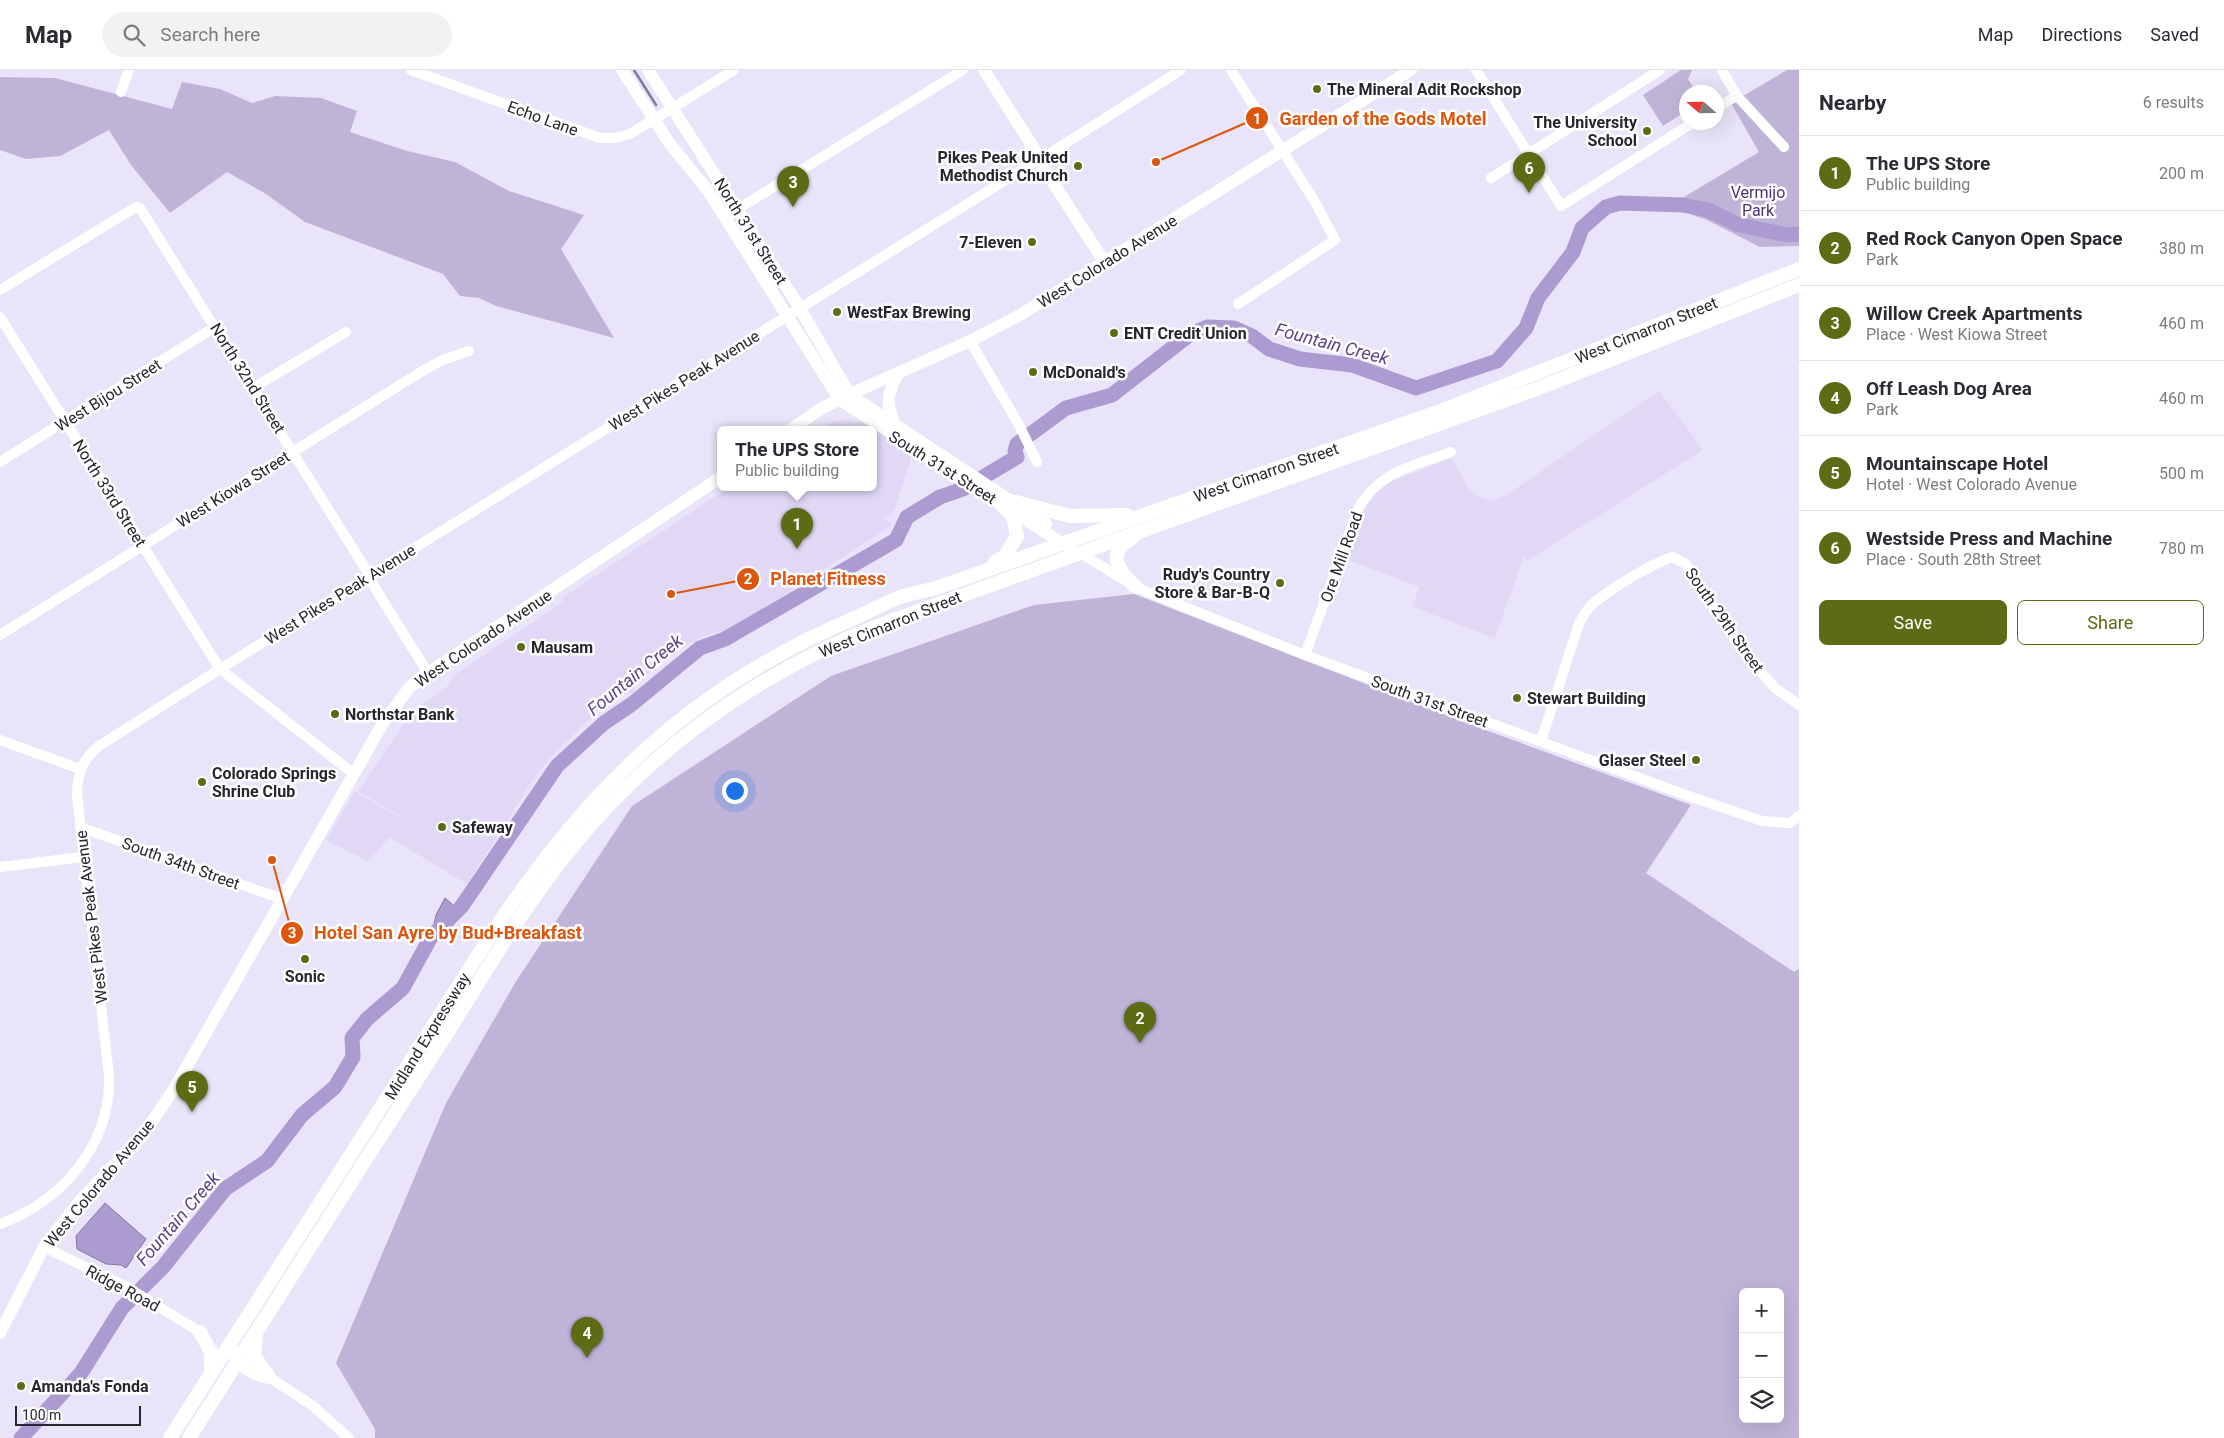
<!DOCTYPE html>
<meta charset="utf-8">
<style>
:root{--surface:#fff;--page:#f2f2f3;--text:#2b2b33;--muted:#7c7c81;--line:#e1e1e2;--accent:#5d6b14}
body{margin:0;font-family:Roboto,sans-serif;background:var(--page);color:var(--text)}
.controls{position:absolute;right:15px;bottom:15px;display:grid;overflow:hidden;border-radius:8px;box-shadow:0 5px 20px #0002}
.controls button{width:45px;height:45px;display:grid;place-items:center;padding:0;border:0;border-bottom:1px solid var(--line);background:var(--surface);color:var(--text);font:25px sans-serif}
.compass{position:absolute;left:1679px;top:15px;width:45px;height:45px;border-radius:50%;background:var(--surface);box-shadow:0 5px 20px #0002;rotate:290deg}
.scale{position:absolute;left:15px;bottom:12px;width:126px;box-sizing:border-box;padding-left:5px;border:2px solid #27252d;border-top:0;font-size:14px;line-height:18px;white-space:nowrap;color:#27252d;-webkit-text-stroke:4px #fff;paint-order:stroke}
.you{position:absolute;left:734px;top:720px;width:18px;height:18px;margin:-12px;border:4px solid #fff;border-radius:50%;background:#1a73e8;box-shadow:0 0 0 8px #1a73e833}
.badge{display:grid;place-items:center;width:32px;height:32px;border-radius:50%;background:var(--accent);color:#fff;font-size:16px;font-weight:700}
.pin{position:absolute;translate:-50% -41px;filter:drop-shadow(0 1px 2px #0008)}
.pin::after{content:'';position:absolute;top:26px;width:18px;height:15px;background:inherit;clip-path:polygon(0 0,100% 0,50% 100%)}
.popup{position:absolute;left:717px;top:356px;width:160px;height:65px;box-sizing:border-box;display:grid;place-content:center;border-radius:8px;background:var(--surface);filter:drop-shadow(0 1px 4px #0005);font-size:16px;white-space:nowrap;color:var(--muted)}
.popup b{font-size:19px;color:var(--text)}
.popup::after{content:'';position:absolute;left:50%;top:100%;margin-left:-10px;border:10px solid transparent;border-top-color:var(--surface)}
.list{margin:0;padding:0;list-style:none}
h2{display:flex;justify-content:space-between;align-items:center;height:65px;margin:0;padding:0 20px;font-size:21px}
h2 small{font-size:16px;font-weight:400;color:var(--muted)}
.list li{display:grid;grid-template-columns:32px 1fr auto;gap:15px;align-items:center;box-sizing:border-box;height:75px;padding:0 20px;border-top:1px solid var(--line)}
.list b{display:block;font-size:19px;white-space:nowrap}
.list p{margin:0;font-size:16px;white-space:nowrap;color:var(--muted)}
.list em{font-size:16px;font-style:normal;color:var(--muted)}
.actions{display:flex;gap:10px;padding:15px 20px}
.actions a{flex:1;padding:11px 0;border:1px solid var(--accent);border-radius:8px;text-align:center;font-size:18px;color:var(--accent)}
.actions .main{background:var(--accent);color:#fff}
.icon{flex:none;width:28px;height:28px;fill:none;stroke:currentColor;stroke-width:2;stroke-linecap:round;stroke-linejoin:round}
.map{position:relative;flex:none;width:1799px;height:1368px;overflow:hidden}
header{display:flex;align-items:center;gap:30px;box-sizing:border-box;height:70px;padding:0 25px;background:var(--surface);border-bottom:1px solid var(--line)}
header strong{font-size:24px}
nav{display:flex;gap:28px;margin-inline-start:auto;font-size:18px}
.search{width:350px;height:45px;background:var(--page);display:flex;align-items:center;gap:12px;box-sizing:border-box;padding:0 18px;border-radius:28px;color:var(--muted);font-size:19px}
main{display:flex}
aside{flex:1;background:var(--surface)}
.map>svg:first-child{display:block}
.built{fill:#e0d8f5}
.green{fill:#bfb4d8;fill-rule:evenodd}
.water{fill:#ac9bd1;stroke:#8478a0}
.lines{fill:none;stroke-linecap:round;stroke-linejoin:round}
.stream{stroke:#8478a0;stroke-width:2.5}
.river{stroke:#ac9bd1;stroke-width:15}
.minor{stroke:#fff;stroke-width:10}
.major{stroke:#fff;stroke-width:12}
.highway{stroke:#fff;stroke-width:14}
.poi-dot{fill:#5d6b14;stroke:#fff;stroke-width:2}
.labels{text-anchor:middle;stroke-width:5;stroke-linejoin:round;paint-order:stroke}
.poi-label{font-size:16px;font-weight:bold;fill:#27252d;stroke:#fff;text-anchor:start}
.street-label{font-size:16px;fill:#27252d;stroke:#fff}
.park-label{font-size:16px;fill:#4c3375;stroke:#fff}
.water-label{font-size:18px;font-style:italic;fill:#5c4488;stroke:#fff}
.leader{fill:none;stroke:#de560e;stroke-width:2}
.callout-dot{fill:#de560e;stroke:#fff;stroke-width:2}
.mark-label{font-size:15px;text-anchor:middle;font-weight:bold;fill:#fff}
.callout-label{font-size:18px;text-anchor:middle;font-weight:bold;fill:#de560e;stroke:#fff;stroke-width:5;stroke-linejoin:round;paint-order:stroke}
</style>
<header>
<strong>Map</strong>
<div class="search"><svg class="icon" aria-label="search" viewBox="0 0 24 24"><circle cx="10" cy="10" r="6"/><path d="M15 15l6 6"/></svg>Search here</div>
<nav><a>Map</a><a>Directions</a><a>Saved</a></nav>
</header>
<main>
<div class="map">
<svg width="1799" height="1368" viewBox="0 0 1799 1368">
<rect width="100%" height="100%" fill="#eae4fa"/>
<!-- built -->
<g class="built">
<polygon points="1659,321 1703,380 1528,490 1524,486 1495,568 1413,537 1419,517 1348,490 1366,437 1375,424 1388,413 1451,388 1468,418 1481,428 1490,431 1505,426"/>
<polygon points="843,350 866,353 913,383 894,441 883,448 892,455 734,558 704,566 674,582 635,614 635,622 606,629 597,642 554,684 535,707 467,814 389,767 383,775 368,791 326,770 355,721 399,747 397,753 400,746 358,721 412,642 450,614 452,607 563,532 566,536 562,528 728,418 873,418 873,360 817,360 833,352"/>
</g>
<!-- green -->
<g class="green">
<polygon points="1681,0 1692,0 1688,9 1696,22 1686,22 1686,41 1663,56 1643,25"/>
<polygon points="1787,0 1799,0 1799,176 1760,177 1707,150 1681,141 1664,139 1759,82 1731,33"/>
<polygon points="0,7 55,8 172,39 182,12 220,19 252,33 275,26 321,28 357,41 350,62 407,81 455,92 509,121 584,145 561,179 614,268 496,236 479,228 460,226 443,204 305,152 266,124 227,102 170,143 131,95 109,60 60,86 26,89 0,80"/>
<path d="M1134,524L1466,653L1691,735L1646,803L1794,902L1799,899V1368H375V1359L336,1293L446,1033L515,913L632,736L831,606L1034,535ZM1743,1222H1780V1349H1743Z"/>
</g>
<!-- water -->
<g class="water">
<polygon points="445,828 462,843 450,857 437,866 432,863 436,845"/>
<polygon points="105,1133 146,1169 126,1198 121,1195 106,1194 77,1179 76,1166"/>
</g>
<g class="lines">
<!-- stream -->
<polyline class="stream" points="634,0 656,35"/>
<!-- river -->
<polyline class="river" points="21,1368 81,1303 122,1238 163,1197 225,1119 267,1091 302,1045 335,1017 353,987 352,968 367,949 403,918 431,867 462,836 557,696 604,653 632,634 700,578 725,569 896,470 907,447 940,427 963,419 1017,387 1015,381 1017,374 1066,338 1112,325 1189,265 1207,257 1234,258 1252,266 1269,279 1300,289 1352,295 1416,318 1497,291 1526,258 1538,228 1573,182 1582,158 1606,137 1620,133 1683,135 1708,140 1739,155 1788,165 1799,164"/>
<!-- minor -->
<g class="minor">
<polyline points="411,0 600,68 615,68 630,64 734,0"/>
<polyline points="1231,0 1314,130 1335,170 1238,234"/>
<polyline points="1476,0 1561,136 1694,52"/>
<polyline points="1722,0 1737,26 1784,77"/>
<polyline points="121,22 129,0"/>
<polyline points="1716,38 1737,26"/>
<polyline points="1041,89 1181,0"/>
<polyline points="1491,108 1660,0"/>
<polyline points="725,147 963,0"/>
<polyline points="0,220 136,137 140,138 370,506 375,518 428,603"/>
<polyline points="0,247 220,599 354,704"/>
<polyline points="970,271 1019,355 1037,392"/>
<polyline points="253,318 346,262"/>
<polyline points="0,392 215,257"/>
<polyline points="1080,483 1136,517 1152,524 1305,585 1683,724 1762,751 1790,753 1799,746"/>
<polyline points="0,565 424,300 443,290 469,281"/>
<path d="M1305,585L1359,437C1380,401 1414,396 1451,382"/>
<polyline points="0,670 80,699"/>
<path d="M1541,671L1579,554C1583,546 1587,538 1595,532C1615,516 1648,496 1672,487L1686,494L1740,577L1775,618L1799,635"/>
<polyline points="80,757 282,829"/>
<polyline points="0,797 83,787"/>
<path d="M0,1154C62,1131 111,1075 109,1006L77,725C77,705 82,689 99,676L220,599L1038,90"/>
<polyline points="44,1177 125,1216 200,1262"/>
<polyline points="269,1307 313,1336 349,1368"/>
</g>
<!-- major -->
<g class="major">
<polyline points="622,0 670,74 709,122 840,330 1068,477"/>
<polyline points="648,0 798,235 850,325 1046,454"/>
<polyline points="984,0 1035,80"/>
<polyline points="1030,74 1043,97 1105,193"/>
<path d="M894,353C885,330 888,324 898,303"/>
<polyline points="790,360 822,338 866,317 970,271 1020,245 1411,0"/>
<polyline points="0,1263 44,1177 79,1132 143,1065 174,1019 383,653 409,618 428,603 721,407"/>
</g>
<!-- highway -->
<g class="highway">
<polyline points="1016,432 1070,446 1127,445"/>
<path d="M1133,467C1105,484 1118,501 1136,517"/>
<polyline points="995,492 1005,486 1017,466 1013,446 1000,433"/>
<polyline points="200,1262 211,1282 211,1303"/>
<polyline points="256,1265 254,1286 269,1307"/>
<polyline points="236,1284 237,1292 257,1304 269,1307"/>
<path d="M170,1368L491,865C586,720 692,616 855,548C871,541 886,532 903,526C914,523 925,521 936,518L1443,340L1799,199"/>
<path d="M189,1368C268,1244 346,1119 426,996C470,929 509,858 558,795C640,687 751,606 877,556L1534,320L1799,215"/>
</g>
</g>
<!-- markers -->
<g class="poi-dot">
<circle cx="1317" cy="19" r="5"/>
<circle cx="1647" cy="61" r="5"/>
<circle cx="1078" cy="96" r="5"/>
<circle cx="1032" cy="172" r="5"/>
<circle cx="837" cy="242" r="5"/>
<circle cx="1114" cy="263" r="5"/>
<circle cx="1033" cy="302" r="5"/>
<circle cx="1280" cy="513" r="5"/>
<circle cx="521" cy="577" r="5"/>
<circle cx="1517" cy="628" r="5"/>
<circle cx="335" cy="644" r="5"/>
<circle cx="1696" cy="690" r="5"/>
<circle cx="202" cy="712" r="5"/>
<circle cx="442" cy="757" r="5"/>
<circle cx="305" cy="889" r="5"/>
<circle cx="21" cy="1316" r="5"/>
</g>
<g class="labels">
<!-- poi labels -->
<g class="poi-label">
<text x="1327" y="25">The Mineral Adit Rockshop</text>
<text x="1637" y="58" text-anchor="end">The University<tspan x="1637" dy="18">School</tspan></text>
<text x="1068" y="93" text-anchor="end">Pikes Peak United<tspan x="1068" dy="18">Methodist Church</tspan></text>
<text x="1022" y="178" text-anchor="end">7-Eleven</text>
<text x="847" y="248">WestFax Brewing</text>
<text x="1124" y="269">ENT Credit Union</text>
<text x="1043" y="308">McDonald's</text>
<text x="1270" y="510" text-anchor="end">Rudy's Country<tspan x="1270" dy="18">Store &amp; Bar-B-Q</tspan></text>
<text x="531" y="583">Mausam</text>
<text x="1527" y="634">Stewart Building</text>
<text x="345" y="650">Northstar Bank</text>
<text x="1686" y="696" text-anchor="end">Glaser Steel</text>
<text x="212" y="709">Colorado Springs<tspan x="212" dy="18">Shrine Club</tspan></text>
<text x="452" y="763">Safeway</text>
<text x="305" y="912" text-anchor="middle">Sonic</text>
<text x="31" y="1322">Amanda's Fonda</text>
</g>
<!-- street labels -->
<g class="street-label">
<text transform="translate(543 48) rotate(20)" y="6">Echo Lane</text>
<text transform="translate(751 161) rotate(58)" y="6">North 31st Street</text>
<text transform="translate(1107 191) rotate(-32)" y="6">West Colorado Avenue</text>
<text transform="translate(1646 260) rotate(-22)" y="6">West Cimarron Street</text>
<text transform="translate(248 308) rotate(58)" y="6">North 32nd Street</text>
<text transform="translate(684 310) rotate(-32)" y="6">West Pikes Peak Avenue</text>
<text transform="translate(108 325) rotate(-32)" y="6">West Bijou Street</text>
<text transform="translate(943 397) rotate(32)" y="6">South 31st Street</text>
<text transform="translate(1266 402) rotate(-19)" y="6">West Cimarron Street</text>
<text transform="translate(233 419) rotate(-32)" y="6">West Kiowa Street</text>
<text transform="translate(110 423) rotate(58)" y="6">North 33rd Street</text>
<text transform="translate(1341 487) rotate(-70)" y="6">Ore Mill Road</text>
<text transform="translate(340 524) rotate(-32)" y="6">West Pikes Peak Avenue</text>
<text transform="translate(1725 550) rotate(55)" y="6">South 29th Street</text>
<text transform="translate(890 554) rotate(-22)" y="6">West Cimarron Street</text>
<text transform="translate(483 568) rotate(-34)" y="6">West Colorado Avenue</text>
<text transform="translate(1430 631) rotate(20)" y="6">South 31st Street</text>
<text transform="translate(181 793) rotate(20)" y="6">South 34th Street</text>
<text transform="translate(91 847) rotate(-97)" y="6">West Pikes Peak Avenue</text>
<text transform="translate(427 966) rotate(-58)" y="6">Midland Expressway</text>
<text transform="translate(99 1113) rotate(-50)" y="6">West Colorado Avenue</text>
<text transform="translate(123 1218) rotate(28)" y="6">Ridge Road</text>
</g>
<!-- park labels -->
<g class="park-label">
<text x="1758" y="128">Vermijo<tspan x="1758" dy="18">Park</tspan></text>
</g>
<!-- water labels -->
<g class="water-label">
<text transform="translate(1332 274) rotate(15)" y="6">Fountain Creek</text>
<text transform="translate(635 605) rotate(-39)" y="6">Fountain Creek</text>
<text transform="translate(178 1149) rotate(-49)" y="6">Fountain Creek</text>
</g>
</g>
<!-- callouts -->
<path class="leader" d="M1156 92L1257 48M671 524L748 509M272 790L292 863"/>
<g class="callout-dot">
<circle cx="1156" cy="92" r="5"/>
<circle cx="671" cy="524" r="5"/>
<circle cx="272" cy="790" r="5"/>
<circle cx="1257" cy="48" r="12"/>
<circle cx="748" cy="509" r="12"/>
<circle cx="292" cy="863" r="12"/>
</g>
<g class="mark-label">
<text x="1257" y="54">1</text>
<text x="748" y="514">2</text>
<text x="292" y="868">3</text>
</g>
<g class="callout-label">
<text x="1383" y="55">Garden of the Gods Motel</text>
<text x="828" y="515">Planet Fitness</text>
<text x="448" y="869">Hotel San Ayre by Bud+Breakfast</text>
</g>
</svg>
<div class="controls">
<button>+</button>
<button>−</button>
<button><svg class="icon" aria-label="layers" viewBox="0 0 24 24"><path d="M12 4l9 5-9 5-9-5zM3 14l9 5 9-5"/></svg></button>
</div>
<svg class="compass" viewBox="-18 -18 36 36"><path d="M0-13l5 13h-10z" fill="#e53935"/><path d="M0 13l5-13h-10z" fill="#7c7c81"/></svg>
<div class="scale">100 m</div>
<div class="you"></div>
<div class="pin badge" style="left:797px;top:479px">1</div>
<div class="popup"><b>The UPS Store</b>Public building</div>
<div class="pin badge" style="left:1140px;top:973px">2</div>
<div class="pin badge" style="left:793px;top:137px">3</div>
<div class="pin badge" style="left:587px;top:1288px">4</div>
<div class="pin badge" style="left:192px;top:1042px">5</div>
<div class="pin badge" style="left:1529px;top:123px">6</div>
</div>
<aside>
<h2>Nearby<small>6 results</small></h2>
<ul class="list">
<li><span class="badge">1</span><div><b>The UPS Store</b><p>Public building</p></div><em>200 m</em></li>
<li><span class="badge">2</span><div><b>Red Rock Canyon Open Space</b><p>Park</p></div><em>380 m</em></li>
<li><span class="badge">3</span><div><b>Willow Creek Apartments</b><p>Place · West Kiowa Street</p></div><em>460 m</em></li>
<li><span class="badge">4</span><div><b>Off Leash Dog Area</b><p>Park</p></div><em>460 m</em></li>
<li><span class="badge">5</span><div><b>Mountainscape Hotel</b><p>Hotel · West Colorado Avenue</p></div><em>500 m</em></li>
<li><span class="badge">6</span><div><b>Westside Press and Machine</b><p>Place · South 28th Street</p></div><em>780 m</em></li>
</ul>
<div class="actions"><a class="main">Save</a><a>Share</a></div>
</aside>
</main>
